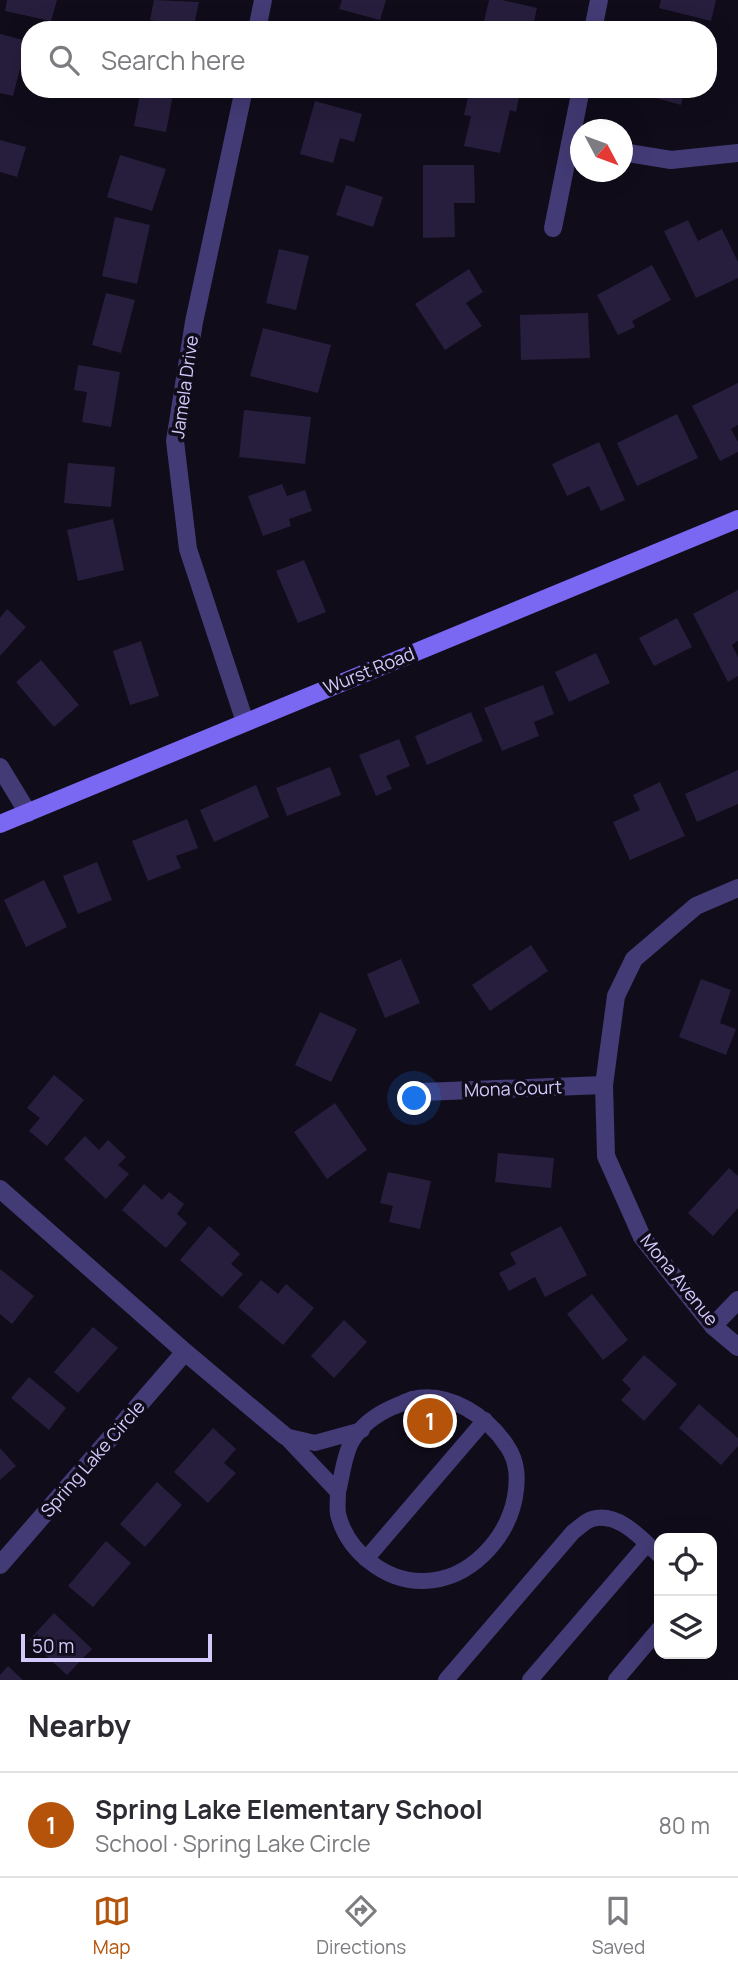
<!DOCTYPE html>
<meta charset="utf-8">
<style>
:root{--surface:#fff;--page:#f7f7f7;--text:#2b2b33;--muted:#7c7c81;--line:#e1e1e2;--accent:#b45309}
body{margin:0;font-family:Manrope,sans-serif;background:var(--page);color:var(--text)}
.controls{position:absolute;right:21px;bottom:21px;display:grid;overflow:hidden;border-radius:14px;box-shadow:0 7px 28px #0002}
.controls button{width:63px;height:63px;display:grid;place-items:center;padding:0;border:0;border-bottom:2px solid var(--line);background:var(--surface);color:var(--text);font:35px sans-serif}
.compass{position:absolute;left:570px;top:119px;width:63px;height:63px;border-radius:50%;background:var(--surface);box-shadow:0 7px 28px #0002;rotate:131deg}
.scale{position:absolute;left:21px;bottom:18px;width:191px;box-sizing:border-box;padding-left:7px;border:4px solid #d4c9fb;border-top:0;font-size:19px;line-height:24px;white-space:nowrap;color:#d4c9fb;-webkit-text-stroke:5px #100c1a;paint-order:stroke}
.you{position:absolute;left:415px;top:1099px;width:24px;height:24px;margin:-18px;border:5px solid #fff;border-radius:50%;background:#1a73e8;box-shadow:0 0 0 10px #1a73e833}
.badge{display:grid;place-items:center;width:46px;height:46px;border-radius:50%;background:var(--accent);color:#fff;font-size:23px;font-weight:700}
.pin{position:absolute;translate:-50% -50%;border:4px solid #fff;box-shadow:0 2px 7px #0006}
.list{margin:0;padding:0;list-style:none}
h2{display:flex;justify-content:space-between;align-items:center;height:91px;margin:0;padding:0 28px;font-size:30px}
h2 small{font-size:23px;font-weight:400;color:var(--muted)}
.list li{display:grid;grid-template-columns:46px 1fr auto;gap:21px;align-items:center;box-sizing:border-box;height:105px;padding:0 28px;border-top:2px solid var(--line)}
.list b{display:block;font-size:26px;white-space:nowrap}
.list p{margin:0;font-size:23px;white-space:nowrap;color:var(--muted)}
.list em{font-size:23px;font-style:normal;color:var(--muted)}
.icon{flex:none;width:38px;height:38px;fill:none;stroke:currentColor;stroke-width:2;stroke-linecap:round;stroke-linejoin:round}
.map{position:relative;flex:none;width:738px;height:1680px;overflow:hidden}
.search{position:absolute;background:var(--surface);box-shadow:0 7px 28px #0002;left:21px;right:21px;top:21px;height:77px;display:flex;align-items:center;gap:18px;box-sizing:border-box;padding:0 24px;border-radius:28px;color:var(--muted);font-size:26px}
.sheet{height:196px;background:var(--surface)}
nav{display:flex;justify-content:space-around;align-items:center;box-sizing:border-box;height:98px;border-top:2px solid var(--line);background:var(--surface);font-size:19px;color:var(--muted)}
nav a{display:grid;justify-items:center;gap:4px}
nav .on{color:var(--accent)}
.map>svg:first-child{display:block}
.building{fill:#271e3d}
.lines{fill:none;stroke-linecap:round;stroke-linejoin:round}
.lane{stroke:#433b75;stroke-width:16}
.street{stroke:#433b75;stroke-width:18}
.secondary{stroke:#7a68f3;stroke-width:18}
.labels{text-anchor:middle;stroke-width:7;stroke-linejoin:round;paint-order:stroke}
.street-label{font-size:18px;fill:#d4c9fb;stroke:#100c1a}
</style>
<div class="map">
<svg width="738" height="1680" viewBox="0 0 738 1680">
<rect width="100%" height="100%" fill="#100c1a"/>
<!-- building -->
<g class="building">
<polygon points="7,0 57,0 51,21 5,11"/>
<polygon points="154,0 199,2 193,30 165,30 166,23 150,20"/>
<polygon points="342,0 386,0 380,20 339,9"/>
<polygon points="489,0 502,0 537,8 532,30 482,30"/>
<polygon points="661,0 716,0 711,21 659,8"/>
<polygon points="0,34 27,41 13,96 0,93"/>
<polygon points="141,89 174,89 166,132 134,126"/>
<polygon points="470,89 504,89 520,93 516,112 510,110 500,153 464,146 471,116 464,115"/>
<polygon points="643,89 685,89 681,105 642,94"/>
<polygon points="315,101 362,114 354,142 340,138 333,163 300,154"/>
<polygon points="0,140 26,147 17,177 0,172"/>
<polygon points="120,155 166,169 152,211 107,197"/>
<polygon points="423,165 474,165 475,203 454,203 455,237 423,238"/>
<polygon points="346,185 383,197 373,227 336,215"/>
<polygon points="115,217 150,225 137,284 102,276"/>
<polygon points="688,220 698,241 722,229 738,262 738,278 696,298 664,231"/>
<polygon points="279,249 309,256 296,310 266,303"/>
<polygon points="652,265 671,300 632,321 635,327 618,335 597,295"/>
<polygon points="469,269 483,292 466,303 482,326 445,350 415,304"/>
<polygon points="106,293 135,300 121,353 92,345"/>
<polygon points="588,313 590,358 521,360 520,315"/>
<polygon points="263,328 331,345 318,393 250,376"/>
<polygon points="78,365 120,372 111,427 82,422 87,392 74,390"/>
<polygon points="738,383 738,425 731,429 738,442 738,452 720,461 692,406"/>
<polygon points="244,410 311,417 305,464 239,457"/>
<polygon points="677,414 698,458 637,486 617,443"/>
<polygon points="599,442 625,500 601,511 589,486 567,496 552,464"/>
<polygon points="68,463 115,467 111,507 64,503"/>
<polygon points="282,484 287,496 305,490 312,511 289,519 291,526 263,536 248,496"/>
<polygon points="113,519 124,570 78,581 67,530"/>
<polygon points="304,560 326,612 298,623 276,571"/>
<polygon points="738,590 738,641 732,645 738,657 738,676 728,682 693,614"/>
<polygon points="7,609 26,627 0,656 0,618"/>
<polygon points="677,618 692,647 654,666 639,638"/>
<polygon points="141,641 159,696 130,705 113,651"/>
<polygon points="596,653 610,683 569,702 555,672"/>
<polygon points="41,660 79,705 54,727 16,682"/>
<polygon points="543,685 554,714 534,722 539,736 502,751 484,708"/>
<polygon points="471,712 483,741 427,765 415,736"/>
<polygon points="399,739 410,766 386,776 392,789 376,796 359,755"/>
<polygon points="330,767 341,795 287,816 276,788"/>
<polygon points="738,770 738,804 697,822 685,794"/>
<polygon points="660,782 685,836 630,860 613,822 640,810 633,795"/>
<polygon points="256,785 269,817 214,842 200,810"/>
<polygon points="187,819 198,848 176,856 181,868 148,881 132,841"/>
<polygon points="97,862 112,900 78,914 63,876"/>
<polygon points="44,880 67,927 26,947 4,900"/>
<polygon points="531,945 548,971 490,1011 472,985"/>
<polygon points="401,959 420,1003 385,1018 367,974"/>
<polygon points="701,979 731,990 720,1023 736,1029 726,1055 679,1037"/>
<polygon points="320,1012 357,1029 331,1082 295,1065"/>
<polygon points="54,1075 84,1100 47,1146 29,1131 40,1118 27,1108"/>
<polygon points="335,1103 367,1150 327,1179 294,1132"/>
<polygon points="85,1136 99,1150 108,1140 126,1157 118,1165 129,1174 106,1199 64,1159"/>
<polygon points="498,1153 554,1158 551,1188 495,1182"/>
<polygon points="729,1168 738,1176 738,1208 713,1236 688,1213"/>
<polygon points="388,1172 431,1181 420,1229 389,1222 393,1206 380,1203"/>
<polygon points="144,1184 162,1200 169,1192 184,1204 177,1214 187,1223 166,1248 122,1210"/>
<polygon points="209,1226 240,1254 231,1264 243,1274 222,1297 180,1260"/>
<polygon points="561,1226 587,1275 545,1297 535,1277 509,1291 499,1273 516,1264 510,1253"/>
<polygon points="0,1269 34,1296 12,1324 0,1314"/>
<polygon points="261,1280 278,1294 286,1284 314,1308 283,1345 238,1307"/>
<polygon points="592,1294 628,1340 603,1360 567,1314"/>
<polygon points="344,1320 367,1342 334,1378 311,1356"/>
<polygon points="93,1327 118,1348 78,1393 54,1372"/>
<polygon points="644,1355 677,1384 644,1421 621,1400 631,1389 622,1380"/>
<polygon points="29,1377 66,1408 49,1430 11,1398"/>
<polygon points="699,1404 738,1438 738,1446 721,1465 679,1428"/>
<polygon points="213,1428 236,1449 224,1463 236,1473 208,1503 174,1472"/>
<polygon points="0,1448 16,1466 0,1480"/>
<polygon points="157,1482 182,1505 145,1547 120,1524"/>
<polygon points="106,1541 131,1563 93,1607 68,1586"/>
<polygon points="54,1613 92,1649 67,1675 29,1640"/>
<polygon points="8,1666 23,1680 0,1680 0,1675"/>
</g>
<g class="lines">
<!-- lane -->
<g class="lane">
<path d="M285,1436L338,1492C338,1499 337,1507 338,1514C347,1551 385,1582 424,1581C470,1580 507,1539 515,1497C518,1479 518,1462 507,1446C488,1417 449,1390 412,1399C406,1401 399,1405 393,1407C377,1414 361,1426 352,1441C344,1455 342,1477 338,1492"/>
<polyline points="285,1436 315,1443 362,1430"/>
<polyline points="366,1559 485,1420"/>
<path d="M446,1680L573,1532C579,1528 585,1521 592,1519C618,1511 642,1539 659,1555"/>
<polyline points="530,1680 647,1544"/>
<polyline points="616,1680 659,1629"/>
</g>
<!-- street -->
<g class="street">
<polyline points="257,30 263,0"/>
<polyline points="593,30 599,0"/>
<polyline points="244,89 194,322 175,441 188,549 245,722"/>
<polyline points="622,152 671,160 738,153"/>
<polyline points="553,228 581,89"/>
<polyline points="0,767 28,813"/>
<polyline points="738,888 696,906 634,959 616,996 604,1085 606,1156 642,1237 713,1326 738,1347"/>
<polyline points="422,1092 604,1085"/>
<polyline points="0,1189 185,1352 285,1436"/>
<polyline points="713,1326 738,1300"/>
<polyline points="0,1565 185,1352"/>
</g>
<!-- secondary -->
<polyline class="secondary" points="0,824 738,519"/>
</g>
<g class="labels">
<!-- street labels -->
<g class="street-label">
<text transform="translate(185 387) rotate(-82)" y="6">Jamela Drive</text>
<text transform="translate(369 671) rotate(-22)" y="6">Wurst Road</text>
<text transform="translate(513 1089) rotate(-2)" y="6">Mona Court</text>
<text transform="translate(679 1280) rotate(51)" y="6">Mona Avenue</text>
<text transform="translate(93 1459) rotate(-49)" y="6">Spring Lake Circle</text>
</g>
</g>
</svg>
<div class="controls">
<button><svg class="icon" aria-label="locate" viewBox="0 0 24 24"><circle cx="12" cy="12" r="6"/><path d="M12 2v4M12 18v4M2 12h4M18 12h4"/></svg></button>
<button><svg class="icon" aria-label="layers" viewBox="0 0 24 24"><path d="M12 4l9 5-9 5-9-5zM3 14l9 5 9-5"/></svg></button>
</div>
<svg class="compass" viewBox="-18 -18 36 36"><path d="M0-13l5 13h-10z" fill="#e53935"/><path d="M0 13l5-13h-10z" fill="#7c7c81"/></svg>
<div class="scale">50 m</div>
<div class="you"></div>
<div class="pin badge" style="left:430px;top:1421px">1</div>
<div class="search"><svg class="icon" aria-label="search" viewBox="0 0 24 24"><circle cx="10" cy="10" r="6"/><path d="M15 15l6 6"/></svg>Search here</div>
</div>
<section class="sheet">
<h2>Nearby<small></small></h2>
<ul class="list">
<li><span class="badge">1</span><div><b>Spring Lake Elementary School</b><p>School · Spring Lake Circle</p></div><em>80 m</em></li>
</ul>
</section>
<nav>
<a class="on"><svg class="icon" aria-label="map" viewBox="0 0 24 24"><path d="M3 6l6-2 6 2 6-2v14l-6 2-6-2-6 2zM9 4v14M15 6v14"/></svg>Map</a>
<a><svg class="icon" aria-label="directions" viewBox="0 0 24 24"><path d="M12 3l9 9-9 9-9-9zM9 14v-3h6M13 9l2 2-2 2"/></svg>Directions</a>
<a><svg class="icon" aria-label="saved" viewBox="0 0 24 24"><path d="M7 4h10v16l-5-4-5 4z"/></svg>Saved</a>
</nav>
